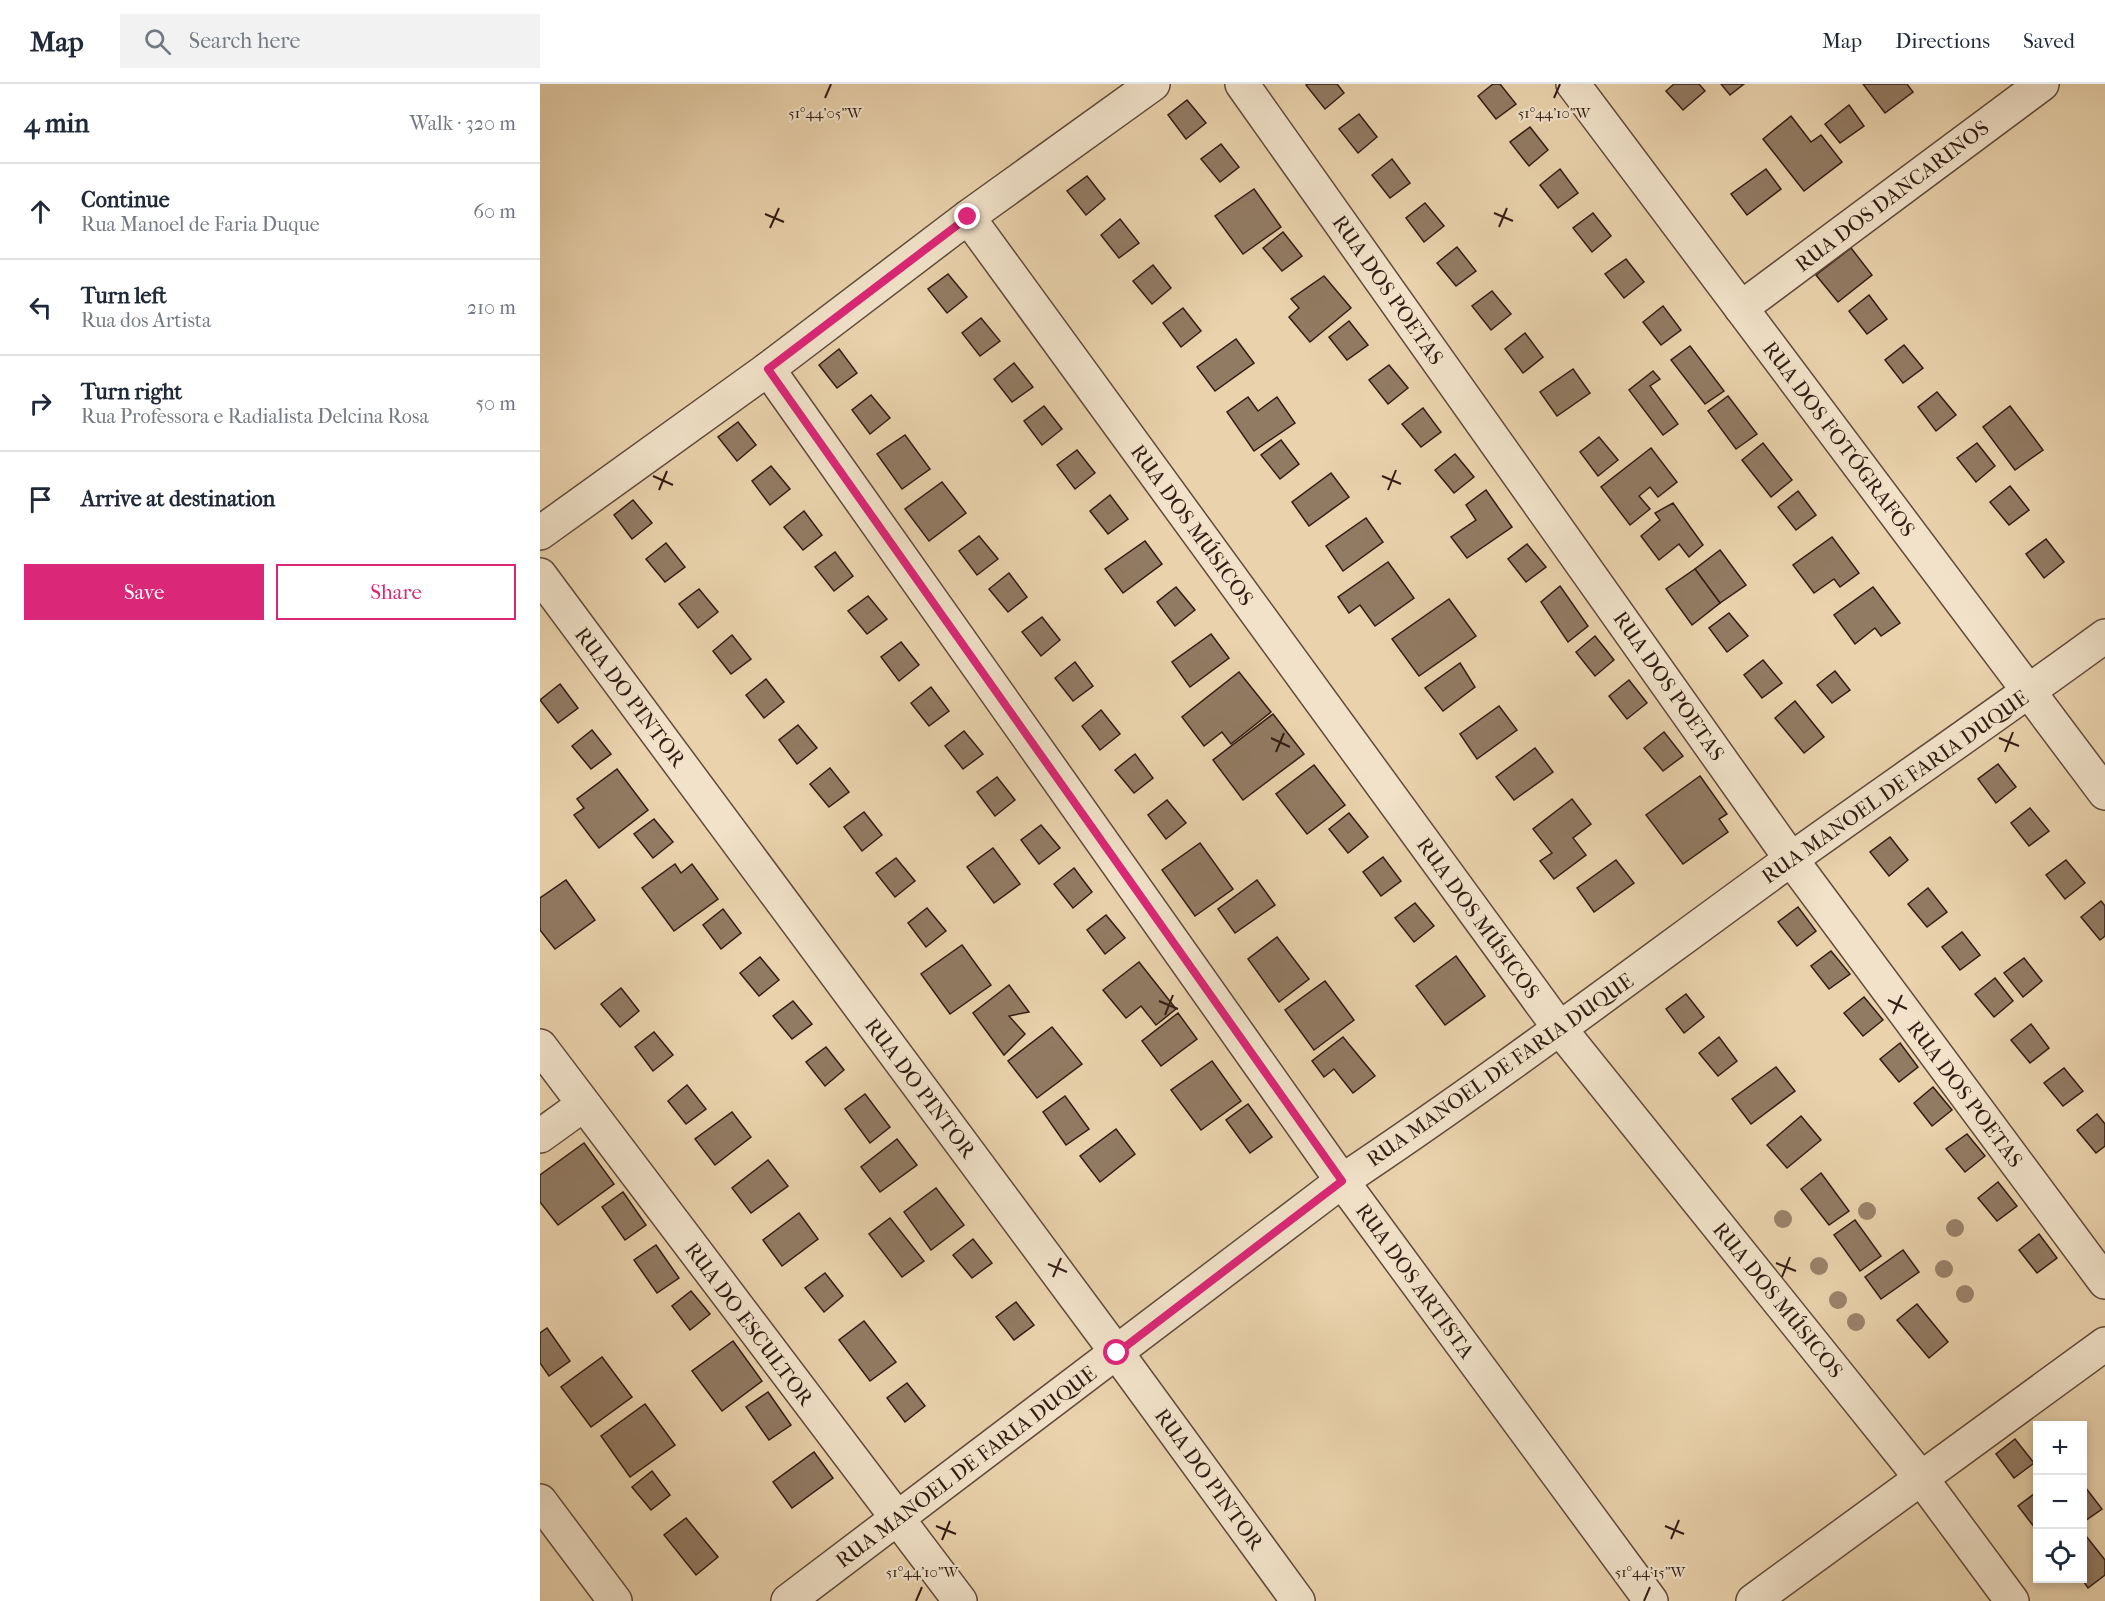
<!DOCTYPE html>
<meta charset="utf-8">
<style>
:root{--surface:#fff;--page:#f2f2f3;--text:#1f2937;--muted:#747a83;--line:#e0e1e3;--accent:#db2777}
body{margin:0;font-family:"IM FELL French Canon",serif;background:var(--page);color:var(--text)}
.controls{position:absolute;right:18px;bottom:18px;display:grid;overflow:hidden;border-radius:0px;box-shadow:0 3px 9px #0003}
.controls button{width:54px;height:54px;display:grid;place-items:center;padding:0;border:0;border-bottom:2px solid var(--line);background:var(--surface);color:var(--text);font:30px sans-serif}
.stop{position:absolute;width:18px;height:18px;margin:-14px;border:4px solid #db2777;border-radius:50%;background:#fff}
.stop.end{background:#db2777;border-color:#fff;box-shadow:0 2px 6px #0008}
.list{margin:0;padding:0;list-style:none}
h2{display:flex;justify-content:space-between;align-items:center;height:78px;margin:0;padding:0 24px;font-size:26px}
h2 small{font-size:20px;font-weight:400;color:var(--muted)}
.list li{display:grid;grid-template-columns:39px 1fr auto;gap:18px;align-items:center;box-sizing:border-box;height:96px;padding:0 24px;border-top:2px solid var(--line)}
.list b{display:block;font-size:22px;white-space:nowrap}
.list p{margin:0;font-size:20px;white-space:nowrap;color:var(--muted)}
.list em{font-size:20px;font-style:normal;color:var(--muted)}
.actions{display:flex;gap:12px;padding:18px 24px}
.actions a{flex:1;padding:14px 0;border:2px solid var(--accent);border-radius:0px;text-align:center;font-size:21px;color:var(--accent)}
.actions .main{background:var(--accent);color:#fff}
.icon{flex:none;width:33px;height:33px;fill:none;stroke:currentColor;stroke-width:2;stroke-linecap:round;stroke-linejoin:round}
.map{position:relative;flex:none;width:1565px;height:1517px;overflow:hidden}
header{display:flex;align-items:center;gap:36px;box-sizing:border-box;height:84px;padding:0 30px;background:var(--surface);border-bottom:2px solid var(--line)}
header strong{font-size:28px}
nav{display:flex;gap:33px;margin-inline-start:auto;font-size:21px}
.search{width:420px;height:54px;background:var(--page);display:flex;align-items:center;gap:15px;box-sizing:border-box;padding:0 21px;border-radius:0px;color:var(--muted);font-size:22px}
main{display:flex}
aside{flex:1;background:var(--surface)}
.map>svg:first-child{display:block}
.building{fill:#927b63;stroke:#341d14;stroke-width:1.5}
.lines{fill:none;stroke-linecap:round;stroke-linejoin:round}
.minor-casing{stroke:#614a3a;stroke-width:36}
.minor{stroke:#f1e2c9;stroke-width:33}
.tree{fill:#9a836a}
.route{stroke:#db2777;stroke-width:8}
.ticks{fill:none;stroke:#341d14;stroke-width:2}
.labels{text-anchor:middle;stroke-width:4.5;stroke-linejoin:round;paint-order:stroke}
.street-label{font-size:21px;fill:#341d14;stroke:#f1e2c9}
.ticks-label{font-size:15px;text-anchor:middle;fill:#341d14;stroke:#f1e2c9;stroke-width:4.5;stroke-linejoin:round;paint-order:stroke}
</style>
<header>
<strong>Map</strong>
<div class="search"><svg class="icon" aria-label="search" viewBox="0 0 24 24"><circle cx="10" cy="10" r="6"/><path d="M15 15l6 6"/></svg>Search here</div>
<nav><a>Map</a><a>Directions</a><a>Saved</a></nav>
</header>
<main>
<aside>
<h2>4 min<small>Walk · 320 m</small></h2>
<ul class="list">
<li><svg class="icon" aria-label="ahead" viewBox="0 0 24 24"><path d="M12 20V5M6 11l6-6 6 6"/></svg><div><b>Continue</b><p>Rua Manoel de Faria Duque</p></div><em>60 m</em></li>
<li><svg class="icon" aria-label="left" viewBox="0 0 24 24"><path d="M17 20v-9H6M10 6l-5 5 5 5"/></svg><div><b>Turn left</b><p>Rua dos Artista</p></div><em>210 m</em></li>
<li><svg class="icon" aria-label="right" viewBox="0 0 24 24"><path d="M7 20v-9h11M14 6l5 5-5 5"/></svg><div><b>Turn right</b><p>Rua Professora e Radialista Delcina Rosa</p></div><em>50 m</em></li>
<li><svg class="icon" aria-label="arrive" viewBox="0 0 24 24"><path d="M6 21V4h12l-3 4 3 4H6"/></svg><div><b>Arrive at destination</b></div></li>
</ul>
<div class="actions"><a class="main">Save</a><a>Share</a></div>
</aside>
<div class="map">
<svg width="1565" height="1517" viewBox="0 0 1565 1517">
<rect width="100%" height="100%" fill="#e9d2ac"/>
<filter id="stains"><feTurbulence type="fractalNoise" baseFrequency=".00333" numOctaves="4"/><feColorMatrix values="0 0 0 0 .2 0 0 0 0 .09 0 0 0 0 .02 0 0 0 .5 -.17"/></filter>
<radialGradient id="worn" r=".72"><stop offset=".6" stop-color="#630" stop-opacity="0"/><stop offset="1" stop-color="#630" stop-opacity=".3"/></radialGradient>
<!-- building -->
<g class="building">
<polygon points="768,0 797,0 804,9 785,25 766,1"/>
<polygon points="953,0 960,0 976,20 956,35 938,12"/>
<polygon points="1134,0 1159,0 1165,7 1143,26 1126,7"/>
<polygon points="1181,0 1204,0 1190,11"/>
<polygon points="1323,0 1367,0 1373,8 1345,29"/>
<polygon points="647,16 666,39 646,55 628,31"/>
<polygon points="1309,21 1324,42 1300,59 1285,40"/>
<polygon points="819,30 837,53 818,69 799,45"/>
<polygon points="1251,32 1271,58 1281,51 1302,78 1264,107 1223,55"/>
<polygon points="990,43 1008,66 989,82 970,58"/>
<polygon points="681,60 699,83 680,98 661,75"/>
<polygon points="852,75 870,99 850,114 832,91"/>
<polygon points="1020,85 1038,109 1018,124 1000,101"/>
<polygon points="1226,85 1241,105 1207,131 1191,110"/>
<polygon points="547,92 565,115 546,131 527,107"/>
<polygon points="714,105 741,143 703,170 675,132"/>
<polygon points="885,119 904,142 884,158 866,134"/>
<polygon points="1053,129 1071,152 1052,168 1033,144"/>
<polygon points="580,135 599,159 579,174 561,151"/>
<polygon points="743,148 762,172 742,187 723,164"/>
<polygon points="917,163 936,187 916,202 897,179"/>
<polygon points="1311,164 1332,191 1298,218 1276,191"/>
<polygon points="1086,175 1104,198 1084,214 1065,190"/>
<polygon points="613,181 631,204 612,220 593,197"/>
<polygon points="408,190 427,213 407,229 388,205"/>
<polygon points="784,192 811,224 770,258 749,233 759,224 751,215"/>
<polygon points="952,207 971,230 951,246 932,222"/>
<polygon points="1329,211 1347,235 1327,250 1309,227"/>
<polygon points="1123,222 1141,246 1121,261 1103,238"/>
<polygon points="643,224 661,247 641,263 623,239"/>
<polygon points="441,234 460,257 440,272 422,249"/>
<polygon points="809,237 828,261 807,276 789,253"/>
<polygon points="985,249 1003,273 983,289 965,265"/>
<polygon points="696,255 714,279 675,307 657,283"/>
<polygon points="1364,261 1383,284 1363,299 1345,276"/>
<polygon points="1150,262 1184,307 1165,320 1131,276"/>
<polygon points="299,265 317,289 297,304 279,281"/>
<polygon points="474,279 493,303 472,318 454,295"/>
<polygon points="849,281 868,304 848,320 829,296"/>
<polygon points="1033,285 1050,309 1017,332 1000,308"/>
<polygon points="1113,287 1120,295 1110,302 1138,340 1123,351 1089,306"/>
<polygon points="1397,308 1416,331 1396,347 1378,323"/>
<polygon points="331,311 350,334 330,350 312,326"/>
<polygon points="1188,312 1217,350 1196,365 1168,327"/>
<polygon points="708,313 718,327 737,313 755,339 714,367 687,328"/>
<polygon points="504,322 522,345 502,361 484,337"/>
<polygon points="1470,322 1503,366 1475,386 1443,343"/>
<polygon points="883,324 901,348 881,363 862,340"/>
<polygon points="198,338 216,361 197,377 178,353"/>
<polygon points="365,351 390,385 362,405 337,370"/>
<polygon points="1059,353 1078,376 1058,392 1040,368"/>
<polygon points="741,356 759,380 740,395 721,371"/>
<polygon points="1223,359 1252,396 1231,413 1202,376"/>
<polygon points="1437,359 1455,382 1436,398 1417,374"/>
<polygon points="1111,364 1137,398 1118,413 1110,403 1099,412 1110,425 1090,441 1061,403"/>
<polygon points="537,366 555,389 535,405 517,381"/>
<polygon points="915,370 934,393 914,409 895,386"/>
<polygon points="231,382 250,405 230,421 212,397"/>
<polygon points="791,389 809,413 769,442 752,418"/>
<polygon points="402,398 426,429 389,457 365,425"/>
<polygon points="1470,402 1489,426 1469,441 1450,418"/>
<polygon points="946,406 972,443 927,474 911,453 936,436 926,421"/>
<polygon points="1258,407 1276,431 1256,446 1238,423"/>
<polygon points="570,411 588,435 568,450 550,427"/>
<polygon points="93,416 112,439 92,455 74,431"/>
<polygon points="1133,419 1163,461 1149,473 1139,460 1119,476 1101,452 1120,436 1115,429"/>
<polygon points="264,427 282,451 263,466 244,443"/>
<polygon points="826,434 843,458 803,487 786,462"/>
<polygon points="439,452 458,475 437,491 419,467"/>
<polygon points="1292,453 1319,489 1300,503 1294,495 1274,509 1253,481"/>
<polygon points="1506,455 1524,478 1504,494 1486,470"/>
<polygon points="605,457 622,480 583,509 565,485"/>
<polygon points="126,459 145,483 125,498 106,475"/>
<polygon points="987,460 1006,483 986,498 968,475"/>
<polygon points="1180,466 1206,501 1180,519 1155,485"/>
<polygon points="295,468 313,492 294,507 275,483"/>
<polygon points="848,478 874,514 835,542 820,521 809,529 798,513"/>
<polygon points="1155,485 1180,519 1152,541 1126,505"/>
<polygon points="469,489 487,513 468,528 449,505"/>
<polygon points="1020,502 1048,542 1028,558 1001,518"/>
<polygon points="636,503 655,526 635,542 617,518"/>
<polygon points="1333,503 1360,539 1341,552 1335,544 1315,560 1294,531"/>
<polygon points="159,505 178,528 158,544 139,520"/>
<polygon points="328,512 347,535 327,550 308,527"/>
<polygon points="909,515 936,552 879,592 852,555"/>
<polygon points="1189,529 1208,552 1187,568 1169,544"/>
<polygon points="502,533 520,556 501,572 482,548"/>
<polygon points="671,550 689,574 650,603 632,578"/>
<polygon points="192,551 211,575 191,590 173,567"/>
<polygon points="1055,552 1074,576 1055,592 1036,568"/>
<polygon points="361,558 379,581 359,597 341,573"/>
<polygon points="1223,576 1242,599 1222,614 1204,591"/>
<polygon points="535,578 553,602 533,617 515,594"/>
<polygon points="920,579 935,603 903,627 885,604"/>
<polygon points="1295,587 1310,606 1292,619 1277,601"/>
<polygon points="699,588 731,628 691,660 682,648 664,662 642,633"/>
<polygon points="226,595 244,618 224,634 206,611"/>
<polygon points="1089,596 1107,619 1087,635 1069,612"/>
<polygon points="20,600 38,624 18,639 0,616"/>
<polygon points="391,603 409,627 389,642 371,619"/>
<polygon points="1255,617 1284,653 1264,669 1235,634"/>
<polygon points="959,622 977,646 937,675 920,650"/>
<polygon points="561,626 580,650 560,666 542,642"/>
<polygon points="733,630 764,670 703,716 673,676"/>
<polygon points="258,641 277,664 257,680 239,656"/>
<polygon points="52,646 71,670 51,685 32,662"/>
<polygon points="424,647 443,670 423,685 405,662"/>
<polygon points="1124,648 1143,672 1123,687 1104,664"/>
<polygon points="995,664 1013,688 974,716 956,693"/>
<polygon points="595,670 613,694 594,709 575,686"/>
<polygon points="1458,680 1476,703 1456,719 1438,695"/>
<polygon points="774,681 805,721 767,750 736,710"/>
<polygon points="290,684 309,708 289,723 270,700"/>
<polygon points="77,685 108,726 59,764 34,731 44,724 37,715"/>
<polygon points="1160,692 1187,730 1179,735 1188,748 1143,780 1106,731"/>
<polygon points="457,693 475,716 455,732 437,708"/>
<polygon points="1032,715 1051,740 1033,754 1046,771 1014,795 1000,777 1012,769 993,745"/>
<polygon points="627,716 646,739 626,755 608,731"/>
<polygon points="1490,724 1509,747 1489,762 1471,739"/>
<polygon points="324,728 342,751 322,767 304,743"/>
<polygon points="809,729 828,753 808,769 789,745"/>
<polygon points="114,735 133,758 113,774 94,750"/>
<polygon points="501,741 520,764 499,780 481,756"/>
<polygon points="1350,753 1368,776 1349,792 1330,768"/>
<polygon points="660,759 693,805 655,832 622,786"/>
<polygon points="453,764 480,800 454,819 427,783"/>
<polygon points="843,773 861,797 841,812 823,788"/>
<polygon points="356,774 375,797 355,813 336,789"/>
<polygon points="1076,776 1094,799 1054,828 1037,804"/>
<polygon points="1526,776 1545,799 1525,815 1506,791"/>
<polygon points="135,780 141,789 152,780 178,815 134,847 102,804"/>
<polygon points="534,784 552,808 533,824 514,800"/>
<polygon points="26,796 55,836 15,865 0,846 0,814"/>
<polygon points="717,796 735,821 695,849 678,825"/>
<polygon points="1388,804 1407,828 1387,843 1368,820"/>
<polygon points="1561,817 1565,822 1565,852 1560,856 1541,833"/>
<polygon points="875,819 894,842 874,858 855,834"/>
<polygon points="1258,823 1276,847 1257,862 1238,838"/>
<polygon points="387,824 406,847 386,863 368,839"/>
<polygon points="183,825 201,849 181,865 163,841"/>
<polygon points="566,831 585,854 565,870 547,846"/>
<polygon points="1422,848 1440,871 1420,886 1402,863"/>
<polygon points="737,853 769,895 739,918 708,875"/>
<polygon points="422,861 451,901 410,930 381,890"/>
<polygon points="1291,867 1310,890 1289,905 1271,882"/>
<polygon points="916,872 945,912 905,941 876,902"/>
<polygon points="220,873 239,896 219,912 200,889"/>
<polygon points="1484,874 1502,897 1483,913 1464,889"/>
<polygon points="599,878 636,925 616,941 601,922 586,934 563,906"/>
<polygon points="1455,894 1473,917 1454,933 1435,910"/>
<polygon points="785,897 814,936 774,966 745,926"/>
<polygon points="469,901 489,928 469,932 485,950 464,971 433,929"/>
<polygon points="81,904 99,927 80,943 61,920"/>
<polygon points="1146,910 1164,933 1144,949 1126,925"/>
<polygon points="1324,913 1343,936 1323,952 1304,929"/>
<polygon points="253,917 272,940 252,955 233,932"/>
<polygon points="638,929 657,955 621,982 602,957"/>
<polygon points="1491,940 1509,964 1490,979 1471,956"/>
<polygon points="512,943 542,980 497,1014 468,977"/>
<polygon points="114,948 133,971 113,987 95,963"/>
<polygon points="803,953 835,992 813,1009 794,985 784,993 772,977"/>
<polygon points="1179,953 1197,977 1178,992 1159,969"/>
<polygon points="1360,959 1378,983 1359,998 1340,975"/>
<polygon points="286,963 304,986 285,1002 266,978"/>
<polygon points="672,977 701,1017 661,1046 631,1006"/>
<polygon points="1236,983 1255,1007 1211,1040 1192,1015"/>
<polygon points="1524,984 1543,1007 1523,1022 1504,999"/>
<polygon points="147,1001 166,1025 146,1040 128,1017"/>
<polygon points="1393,1003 1412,1026 1392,1042 1374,1019"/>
<polygon points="325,1010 350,1043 330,1059 305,1025"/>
<polygon points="525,1012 549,1045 526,1061 503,1028"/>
<polygon points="708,1020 732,1053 710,1069 686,1036"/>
<polygon points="192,1028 211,1053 175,1081 155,1055"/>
<polygon points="1557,1030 1565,1040 1565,1062 1556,1069 1537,1046"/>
<polygon points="1261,1032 1281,1056 1247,1084 1227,1061"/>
<polygon points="576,1045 595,1070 560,1098 540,1072"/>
<polygon points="1427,1050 1445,1072 1425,1088 1406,1065"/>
<polygon points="357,1055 377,1081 340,1108 321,1083"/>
<polygon points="44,1059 74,1100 18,1141 0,1118 0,1091"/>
<polygon points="228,1076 248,1102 211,1129 192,1104"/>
<polygon points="1281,1089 1309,1127 1289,1141 1261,1105"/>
<polygon points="1458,1098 1477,1122 1457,1137 1438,1114"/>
<polygon points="396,1104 424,1141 391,1166 364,1128"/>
<polygon points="83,1108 106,1141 85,1156 62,1123"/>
<polygon points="259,1129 278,1155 242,1182 223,1156"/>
<polygon points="350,1134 384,1177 362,1193 329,1150"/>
<polygon points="1315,1136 1341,1172 1320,1187 1294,1151"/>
<polygon points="1499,1150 1517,1174 1497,1189 1479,1166"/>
<polygon points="433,1155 452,1179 432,1194 413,1171"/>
<polygon points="116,1161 139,1194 117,1209 94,1176"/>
<polygon points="1363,1166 1379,1188 1341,1215 1325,1193"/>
<polygon points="285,1189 303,1212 284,1228 265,1204"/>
<polygon points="151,1207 170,1230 150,1246 132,1222"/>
<polygon points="476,1218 494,1241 474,1256 456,1233"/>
<polygon points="1377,1220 1408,1258 1389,1274 1357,1236"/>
<polygon points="324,1237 356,1278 330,1297 299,1256"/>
<polygon points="7,1244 30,1277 9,1292 0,1279 0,1249"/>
<polygon points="193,1257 222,1297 182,1327 152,1287"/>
<polygon points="62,1273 92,1313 51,1343 21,1303"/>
<polygon points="367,1299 385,1322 365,1338 347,1314"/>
<polygon points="228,1308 251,1341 229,1356 206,1323"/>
<polygon points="105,1320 135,1361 90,1393 61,1352"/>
<polygon points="1475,1355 1494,1379 1474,1394 1456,1370"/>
<polygon points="274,1368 293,1394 252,1424 233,1398"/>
<polygon points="112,1387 130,1411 111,1426 92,1403"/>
<polygon points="1542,1399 1562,1425 1542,1439"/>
<polygon points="1498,1407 1498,1448 1478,1422"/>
<polygon points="146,1434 178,1473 156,1491 124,1451"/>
<polygon points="1542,1447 1565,1476 1565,1491 1548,1504 1541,1494 1542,1494"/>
</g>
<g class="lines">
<!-- minor casing -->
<g class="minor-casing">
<g id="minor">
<polyline points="702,0 1251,775 1565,1198"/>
<polyline points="1033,0 1565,709"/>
<polyline points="428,133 1020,945 1381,1394 1472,1517"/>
<polyline points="1201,224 1502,0"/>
<polyline points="228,285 802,1097 1111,1517"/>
<polyline points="0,449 228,285 428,133 613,0"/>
<polyline points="0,491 577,1269 758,1517"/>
<polyline points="0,962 420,1517"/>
<polyline points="0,1052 43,1021"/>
<polyline points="0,1417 75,1517"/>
<path d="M248,1517L802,1097C955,995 1101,884 1250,776C1355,701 1461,628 1565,552"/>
<polyline points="1213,1517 1565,1260"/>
</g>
</g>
<!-- minor -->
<use href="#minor" class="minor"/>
</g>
<!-- trees -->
<g class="tree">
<circle cx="1327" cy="1127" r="9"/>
<circle cx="1243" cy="1135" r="9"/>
<circle cx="1415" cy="1144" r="9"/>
<circle cx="1279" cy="1182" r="9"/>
<circle cx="1404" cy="1185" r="9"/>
<circle cx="1425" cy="1210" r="9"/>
<circle cx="1298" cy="1216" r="9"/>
<circle cx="1316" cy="1238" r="9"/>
</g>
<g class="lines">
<!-- route -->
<polyline class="route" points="428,133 228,285 802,1097 577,1269"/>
</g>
<!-- ticks -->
<path class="ticks" d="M285,14L291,0M1014,14L1020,0M954,129L973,137M225,130L244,138M959,143L967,124M230,144L239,124M113,392L133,401M842,392L861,400M119,406L127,387M848,406L856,386M731,654L750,663M1459,654L1479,662M736,668L744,649M1465,668L1473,648M1348,916L1367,925M619,917L638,925M1353,930L1362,911M625,931L633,911M1236,1179L1256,1187M508,1180L527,1188M513,1193L521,1174M1242,1193L1250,1173M396,1442L416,1450M1125,1442L1144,1450M1131,1455L1139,1436M402,1456L410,1437M376,1517L382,1503M1104,1517L1110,1503"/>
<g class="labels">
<!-- street labels -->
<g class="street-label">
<text transform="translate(1352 112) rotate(-37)" y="7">RUA DOS DANCARINOS</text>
<text transform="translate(848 206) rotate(55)" y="7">RUA DOS POETAS</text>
<text transform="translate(1299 355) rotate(53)" y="7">RUA DOS FOTÓGRAFOS</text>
<text transform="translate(652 441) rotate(54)" y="7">RUA DOS MÚSICOS</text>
<text transform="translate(1129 602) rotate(55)" y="7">RUA DOS POETAS</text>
<text transform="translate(90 613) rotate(53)" y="7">RUA DO PINTOR</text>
<text transform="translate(1355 703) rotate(-35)" y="7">RUA MANOEL DE FARIA DUQUE</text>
<text transform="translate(938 834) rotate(54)" y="7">RUA DOS MÚSICOS</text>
<text transform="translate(960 986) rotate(-35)" y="7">RUA MANOEL DE FARIA DUQUE</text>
<text transform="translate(380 1004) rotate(53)" y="7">RUA DO PINTOR</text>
<text transform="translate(1425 1010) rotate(53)" y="7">RUA DOS POETAS</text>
<text transform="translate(875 1197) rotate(54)" y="7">RUA DOS ARTISTA</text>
<text transform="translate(1238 1216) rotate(51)" y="7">RUA DOS MÚSICOS</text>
<text transform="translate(209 1240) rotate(53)" y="7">RUA DO ESCULTOR</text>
<text transform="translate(426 1383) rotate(-37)" y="7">RUA MANOEL DE FARIA DUQUE</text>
<text transform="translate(669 1395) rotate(54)" y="7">RUA DO PINTOR</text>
</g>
</g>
<g class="ticks-label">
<text x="285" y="34">51°44'05"W</text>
<text x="1014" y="34">51°44'10"W</text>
<text x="382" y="1493">51°44'10"W</text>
<text x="1110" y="1493">51°44'15"W</text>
</g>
<rect width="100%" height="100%" filter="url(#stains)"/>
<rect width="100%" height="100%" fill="url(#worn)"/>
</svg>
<div class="controls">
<button>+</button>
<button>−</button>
<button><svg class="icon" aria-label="locate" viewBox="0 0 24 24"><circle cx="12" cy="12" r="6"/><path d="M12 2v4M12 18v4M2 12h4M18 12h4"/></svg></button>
</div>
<div class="stop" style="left:577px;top:1269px"></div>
<div class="stop end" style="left:428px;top:133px"></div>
</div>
</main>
